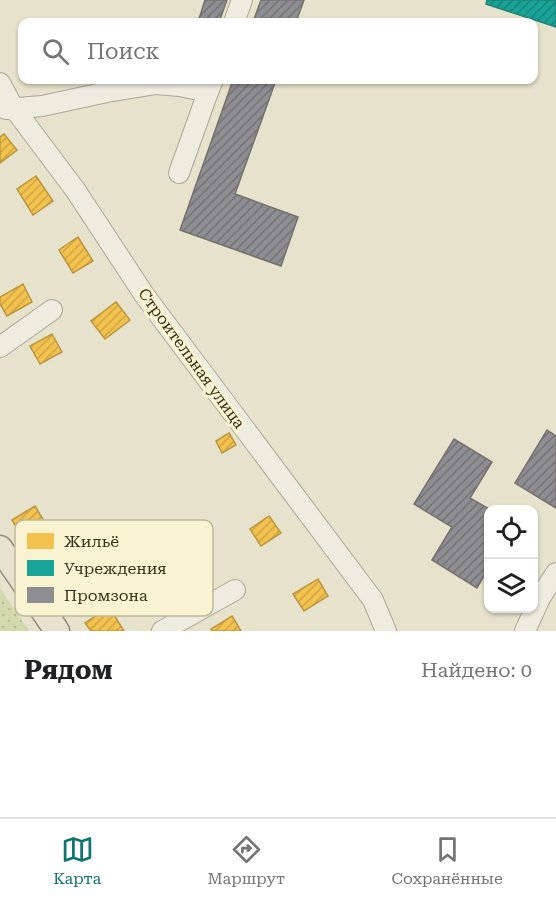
<!DOCTYPE html>
<html lang="ru">
<meta charset="utf-8">
<style>
:root{--surface:#fff;--page:#f6f6f6;--text:#202124;--muted:#757577;--line:#e0e0e0;--accent:#0f766e}
body{margin:0;font-family:"Roboto Serif",serif;background:var(--page);color:var(--text)}
.controls{position:absolute;right:18px;bottom:18px;display:grid;overflow:hidden;border-radius:12px;box-shadow:0 2px 4px #0004}
.controls button{width:54px;height:54px;display:grid;place-items:center;padding:0;border:0;border-bottom:2px solid var(--line);background:var(--surface);color:var(--text);font:30px sans-serif}
.list{margin:0;padding:0;list-style:none}
h2{display:flex;justify-content:space-between;align-items:center;height:78px;margin:0;padding:0 24px;font-size:26px}
h2 small{font-size:20px;font-weight:400;color:var(--muted)}
.icon{flex:none;width:33px;height:33px;fill:none;stroke:currentColor;stroke-width:2;stroke-linecap:round;stroke-linejoin:round}
.map{position:relative;flex:none;width:556px;height:631px;overflow:hidden}
.search{position:absolute;background:var(--surface);box-shadow:0 2px 4px #0004;left:18px;right:18px;top:18px;height:66px;display:flex;align-items:center;gap:15px;box-sizing:border-box;padding:0 21px;border-radius:12px;color:var(--muted);font-size:22px}
.sheet{height:186px;background:var(--surface)}
nav{display:flex;justify-content:space-around;align-items:center;box-sizing:border-box;height:84px;border-top:2px solid var(--line);background:var(--surface);font-size:16px;color:var(--muted)}
nav a{display:grid;justify-items:center;gap:3px}
nav .on{color:var(--accent)}
.map>svg:first-child{display:block}
.grass{fill:url(#grass-dots)}
.homes{fill:url(#homes-hatch);stroke:#bb963f;stroke-width:1.5}
.public{fill:url(#public-hatch);stroke:#228073;stroke-width:1.5}
.industry{fill:url(#industry-hatch);stroke:#75716f;stroke-width:1.5}
.lines{fill:none;stroke-linecap:round;stroke-linejoin:round}
.minor-casing{stroke:#aca695;stroke-width:22}
.major-casing{stroke:#918c7c;stroke-width:27}
.minor{stroke:#eeebdf;stroke-width:20}
.major{stroke:#e6e2cf;stroke-width:24}
.labels{text-anchor:middle;stroke-width:6;stroke-linejoin:round;paint-order:stroke}
.street-label{font-size:16px;fill:#3c301c;stroke:#f9f3d1}
.key{fill:#f9f3d1;stroke:#c0b89b;stroke-width:1.5}
.key-label{font-size:16px;fill:#3c301c}
</style>
<div class="map">
<svg width="556" height="631" viewBox="0 0 556 631">
<defs>
<pattern id="grass-dots" width="8" height="8" patternUnits="userSpaceOnUse" patternTransform="scale(1.5)"><rect width="8" height="8" fill="#d3d9ad"/><path d="M2 2h.1M6 6h.1" fill="none" stroke="#b6bb94" stroke-width="1.8" stroke-linecap="round"/></pattern>
<pattern id="homes-hatch" width="6" height="6" patternUnits="userSpaceOnUse" patternTransform="scale(1.5)"><rect width="6" height="6" fill="#f2c14e"/><path d="M-1 1l2-2M0 6l6-6M5 7l2-2" fill="none" stroke="#d0a644"/></pattern>
<pattern id="public-hatch" width="6" height="6" patternUnits="userSpaceOnUse" patternTransform="scale(1.5)"><rect width="6" height="6" fill="#17a398"/><path d="M-1 1l2-2M0 6l6-6M5 7l2-2" fill="none" stroke="#16857b"/></pattern>
<pattern id="industry-hatch" width="6" height="6" patternUnits="userSpaceOnUse" patternTransform="scale(1.5)"><rect width="6" height="6" fill="#8d8d92"/><path d="M-1 1l2-2M0 6l6-6M5 7l2-2" fill="none" stroke="#747476"/></pattern>
</defs>
<rect width="100%" height="100%" fill="#e7e2cc"/>
<!-- grass -->
<polygon class="grass" points="0,588 29,631 0,631"/>
<!-- homes -->
<g class="homes">
<polygon points="4,134 17,150 0,163 0,137"/>
<polygon points="36,176 53,201 33,215 17,189"/>
<polygon points="78,237 93,261 73,273 59,250"/>
<polygon points="23,284 32,302 7,316 0,304 0,297"/>
<polygon points="116,302 130,320 105,339 91,321"/>
<polygon points="52,334 62,352 40,364 30,346"/>
<polygon points="229,433 236,445 222,453 216,441"/>
<polygon points="35,506 44,521 21,535 12,520"/>
<polygon points="269,516 281,533 261,546 250,529"/>
<polygon points="318,579 328,596 304,611 293,594"/>
<polygon points="109,607 124,631 91,631 85,623"/>
<polygon points="232,616 241,631 212,631 211,629"/>
</g>
<!-- public -->
<polygon class="public" points="487,0 556,0 556,27 486,4"/>
<!-- industry -->
<g class="industry">
<polygon points="205,0 227,0 219,22 198,22"/>
<polygon points="261,0 304,0 296,22 253,22"/>
<polygon points="233,80 276,80 235,194 298,217 281,266 180,230"/>
<polygon points="547,430 556,436 556,508 515,483"/>
<polygon points="454,439 492,462 470,498 489,509 488,569 477,588 432,560 452,527 414,504"/>
</g>
<g class="lines">
<!-- minor casing -->
<g class="minor-casing">
<g id="minor">
<polyline points="234,22 242,0"/>
<polyline points="0,83 13,107 76,191 145,296 373,600 386,631"/>
<polyline points="6,109 42,106 107,92 156,84 180,86 208,92 213,80"/>
<polyline points="179,173 208,92"/>
<polyline points="0,347 52,310"/>
<polyline points="162,631 235,590"/>
<polyline points="525,631 540,598 556,573"/>
</g>
</g>
<!-- major casing -->
<g class="major-casing">
<polyline id="major" points="0,548 57,631"/>
</g>
<!-- minor -->
<use href="#minor" class="minor"/>
<!-- major -->
<use href="#major" class="major"/>
</g>
<g class="labels">
<!-- street labels -->
<g class="street-label">
<text transform="translate(192 358) rotate(54)" y="6">Строительная улица</text>
</g>
</g>
<!-- legend -->
<rect x="15" y="520" width="198" height="96" rx="9" class="key"/>
<rect x="27" y="533" width="27" height="16" fill="#f2c14e"/>
<rect x="27" y="560" width="27" height="16" fill="#17a398"/>
<rect x="27" y="587" width="27" height="16" fill="#8d8d92"/>
<g class="key-label">
<text x="64" y="547">Жильё</text>
<text x="64" y="574">Учреждения</text>
<text x="64" y="601">Промзона</text>
</g>
</svg>
<div class="controls">
<button><svg class="icon" aria-label="locate" viewBox="0 0 24 24"><circle cx="12" cy="12" r="6"/><path d="M12 2v4M12 18v4M2 12h4M18 12h4"/></svg></button>
<button><svg class="icon" aria-label="layers" viewBox="0 0 24 24"><path d="M12 4l9 5-9 5-9-5zM3 14l9 5 9-5"/></svg></button>
</div>
<div class="search"><svg class="icon" aria-label="search" viewBox="0 0 24 24"><circle cx="10" cy="10" r="6"/><path d="M15 15l6 6"/></svg>Поиск</div>
</div>
<section class="sheet">
<h2>Рядом<small>Найдено: 0</small></h2>
<ul class="list">
</ul>
</section>
<nav>
<a class="on"><svg class="icon" aria-label="map" viewBox="0 0 24 24"><path d="M3 6l6-2 6 2 6-2v14l-6 2-6-2-6 2zM9 4v14M15 6v14"/></svg>Карта</a>
<a><svg class="icon" aria-label="directions" viewBox="0 0 24 24"><path d="M12 3l9 9-9 9-9-9zM9 14v-3h6M13 9l2 2-2 2"/></svg>Маршрут</a>
<a><svg class="icon" aria-label="saved" viewBox="0 0 24 24"><path d="M7 4h10v16l-5-4-5 4z"/></svg>Сохранённые</a>
</nav>
